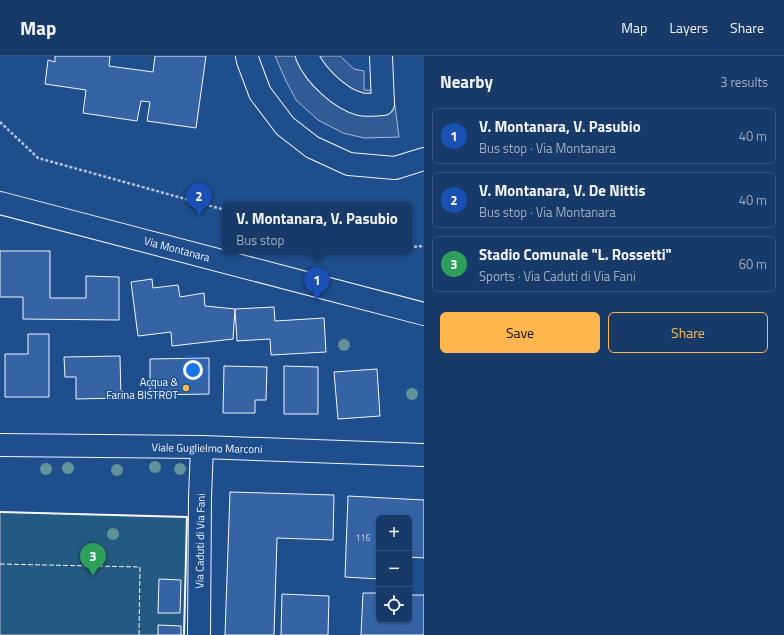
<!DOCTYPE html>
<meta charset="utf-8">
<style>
:root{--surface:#173a69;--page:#244571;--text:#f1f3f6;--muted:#9eadc0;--line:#36547d;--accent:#ffb74d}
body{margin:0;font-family:"Titillium Web",sans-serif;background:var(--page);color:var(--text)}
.controls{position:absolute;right:12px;bottom:12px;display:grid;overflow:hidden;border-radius:6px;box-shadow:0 1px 3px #0004}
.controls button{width:36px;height:36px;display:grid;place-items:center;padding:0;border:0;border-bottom:1px solid var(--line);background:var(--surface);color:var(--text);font:20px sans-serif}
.you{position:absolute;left:193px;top:314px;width:14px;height:14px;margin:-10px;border:3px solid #fff;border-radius:50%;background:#1a73e8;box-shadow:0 0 0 6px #1a73e833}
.badge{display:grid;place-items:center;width:26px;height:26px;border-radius:50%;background:var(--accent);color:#fff;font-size:13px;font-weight:700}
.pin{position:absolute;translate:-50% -33px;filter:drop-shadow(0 1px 2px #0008)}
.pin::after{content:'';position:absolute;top:21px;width:14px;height:12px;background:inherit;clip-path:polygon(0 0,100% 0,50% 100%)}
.popup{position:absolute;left:222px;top:146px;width:190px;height:52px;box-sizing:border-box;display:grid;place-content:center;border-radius:6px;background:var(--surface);filter:drop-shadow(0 1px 3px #0005);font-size:13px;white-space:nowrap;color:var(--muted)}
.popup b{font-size:15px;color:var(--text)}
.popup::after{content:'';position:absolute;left:50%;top:100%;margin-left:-8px;border:8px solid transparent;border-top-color:var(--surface)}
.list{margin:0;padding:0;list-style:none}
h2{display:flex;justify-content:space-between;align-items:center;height:52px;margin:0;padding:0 16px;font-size:17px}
h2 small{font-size:13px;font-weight:400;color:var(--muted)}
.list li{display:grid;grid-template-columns:26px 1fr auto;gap:12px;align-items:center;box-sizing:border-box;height:56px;margin:0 8px 8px;padding:0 8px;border:1px solid var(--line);border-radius:6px}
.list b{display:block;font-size:15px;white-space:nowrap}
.list p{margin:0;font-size:13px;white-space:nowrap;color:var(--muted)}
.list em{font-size:13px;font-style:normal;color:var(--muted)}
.actions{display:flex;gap:8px;padding:12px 16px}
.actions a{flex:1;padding:9px 0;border:1px solid var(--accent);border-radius:6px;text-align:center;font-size:14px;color:var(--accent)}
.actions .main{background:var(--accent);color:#111}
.icon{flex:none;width:22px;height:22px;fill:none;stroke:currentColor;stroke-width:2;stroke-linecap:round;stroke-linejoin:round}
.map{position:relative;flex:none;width:424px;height:579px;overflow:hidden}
header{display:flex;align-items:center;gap:24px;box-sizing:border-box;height:56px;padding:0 20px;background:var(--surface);border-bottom:1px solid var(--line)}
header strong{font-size:19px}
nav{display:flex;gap:22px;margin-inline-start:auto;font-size:14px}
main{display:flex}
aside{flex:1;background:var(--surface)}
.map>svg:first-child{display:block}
.green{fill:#245a82;stroke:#a8bbd7}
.parking{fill:#305b95;stroke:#a8bbd7}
.building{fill:#3563a3;stroke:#f2f6ff}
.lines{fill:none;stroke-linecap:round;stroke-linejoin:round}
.minor-casing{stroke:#f2f6ff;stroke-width:24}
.major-casing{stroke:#f2f6ff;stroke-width:24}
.path{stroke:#b3c4dc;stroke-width:2.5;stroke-dasharray:3 2;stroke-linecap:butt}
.minor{stroke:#1f4e8c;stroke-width:22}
.major{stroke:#1f4e8c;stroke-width:22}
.fence{stroke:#f2f6ff;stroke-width:1;stroke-dasharray:5 2;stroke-linecap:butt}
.wall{stroke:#f2f6ff;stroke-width:2}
.tree{fill:#61919a}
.poi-dot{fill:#ffb74d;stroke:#1f4e8c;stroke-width:1.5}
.labels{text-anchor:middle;stroke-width:3;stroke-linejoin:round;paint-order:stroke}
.number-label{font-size:9px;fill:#c3d1e8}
.street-label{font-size:11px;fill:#f2f6ff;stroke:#1f4e8c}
.poi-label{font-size:11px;fill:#f2f6ff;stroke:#1f4e8c;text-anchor:end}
</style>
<header>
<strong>Map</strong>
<nav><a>Map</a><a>Layers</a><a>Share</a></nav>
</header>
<main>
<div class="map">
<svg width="424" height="579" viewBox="0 0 424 579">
<rect width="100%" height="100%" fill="#1f4e8c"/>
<!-- green -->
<polygon class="green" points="0,456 187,461 184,579 0,579"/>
<!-- parking -->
<polygon class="parking" points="275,0 340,0 354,13 364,15 364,34 393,35 399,81 364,82 343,77 318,64 296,44 286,25"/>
<!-- building -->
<g class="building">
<polygon points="55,0 110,0 109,10 153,16 155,0 206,0 196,72 147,65 150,46 141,45 137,65 83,57 86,34 45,28 48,4 55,6"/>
<polygon points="0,195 50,195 50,242 86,242 86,220 119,221 119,264 23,263 23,241 0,241"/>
<polygon points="152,223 153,232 178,229 180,241 204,237 205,250 235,253 233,283 172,290 171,276 138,280 131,226"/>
<polygon points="274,251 275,265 324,262 326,296 271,299 270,283 237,285 235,253"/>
<polygon points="28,278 49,278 49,341 5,341 5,298 28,298"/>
<polygon points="120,300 121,342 76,343 76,321 65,321 64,301"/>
<polygon points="209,302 209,338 150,339 150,303"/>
<polygon points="224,310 267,311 266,344 255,344 255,357 223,357"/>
<polygon points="284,310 318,311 318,358 284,358"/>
<polygon points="377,313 380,360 338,363 334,316"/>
<polygon points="230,436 334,439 333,484 277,482 274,579 225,579"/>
<polygon points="348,440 424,444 424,502 409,501 409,462 379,462 379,523 345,521"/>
<polygon points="159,523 181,524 180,557 158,557"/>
<polygon points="363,537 379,537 379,564 409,564 409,539 424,539 424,579 361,579"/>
<polygon points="282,538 329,540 328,579 281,579"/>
<polygon points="158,569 181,570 181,579 158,579"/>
</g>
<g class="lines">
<!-- minor casing -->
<g class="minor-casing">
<g id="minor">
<polyline points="247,0 248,5 260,37 285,70 312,91 349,108 395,112 424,103"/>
<path d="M307,0C315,19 340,43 360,48C367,50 376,48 383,48L381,0"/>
<polyline points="0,389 202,391 424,399"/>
<polyline points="199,579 200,442 202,391"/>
</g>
</g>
<!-- major casing -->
<g class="major-casing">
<polyline id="major" points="0,147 424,258"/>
</g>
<!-- path -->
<g class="path">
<polyline points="0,66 38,102 225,154"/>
<polyline points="409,191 424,190"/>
</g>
<!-- minor -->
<use href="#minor" class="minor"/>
<!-- major -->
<use href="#major" class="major"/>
<!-- fence -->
<polyline class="fence" points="0,508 140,511 139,579"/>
<!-- wall -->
<polyline class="wall" points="0,456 187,461 184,579"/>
</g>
<!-- trees -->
<g class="tree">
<circle cx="344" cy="289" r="6"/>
<circle cx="412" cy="338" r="6"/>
<circle cx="155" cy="411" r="6"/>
<circle cx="68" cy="412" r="6"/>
<circle cx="46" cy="413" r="6"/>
<circle cx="180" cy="413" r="6"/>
<circle cx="117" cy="414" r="6"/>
<circle cx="113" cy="478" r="6"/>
</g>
<!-- markers -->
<circle class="poi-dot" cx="186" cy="332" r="4"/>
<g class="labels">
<!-- number labels -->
<g class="number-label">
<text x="363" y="485">116</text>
</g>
<!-- street labels -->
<g class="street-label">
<text transform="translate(177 193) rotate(15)" y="4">Via Montanara</text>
<text transform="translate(207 392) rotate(1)" y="4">Viale Guglielmo Marconi</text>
<text transform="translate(200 485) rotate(-89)" y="4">Via Caduti di Via Fani</text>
</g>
<!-- poi labels -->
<g class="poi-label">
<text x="178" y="330">Acqua &amp;<tspan x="178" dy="13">Farina BISTROT</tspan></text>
</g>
</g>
</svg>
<div class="controls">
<button>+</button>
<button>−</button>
<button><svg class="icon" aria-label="locate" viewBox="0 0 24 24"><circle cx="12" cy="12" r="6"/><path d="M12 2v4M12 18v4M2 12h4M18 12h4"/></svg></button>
</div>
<div class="you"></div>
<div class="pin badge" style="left:317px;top:244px;background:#1a4fb4">1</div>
<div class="popup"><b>V. Montanara, V. Pasubio</b>Bus stop</div>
<div class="pin badge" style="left:199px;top:160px;background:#1a4fb4">2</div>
<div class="pin badge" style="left:93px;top:520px;background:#2e9e5b">3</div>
</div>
<aside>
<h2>Nearby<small>3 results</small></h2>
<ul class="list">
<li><span class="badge" style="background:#1a4fb4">1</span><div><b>V. Montanara, V. Pasubio</b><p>Bus stop · Via Montanara</p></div><em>40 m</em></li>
<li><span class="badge" style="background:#1a4fb4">2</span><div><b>V. Montanara, V. De Nittis</b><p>Bus stop · Via Montanara</p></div><em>40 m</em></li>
<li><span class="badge" style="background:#2e9e5b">3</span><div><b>Stadio Comunale &quot;L. Rossetti&quot;</b><p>Sports · Via Caduti di Via Fani</p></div><em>60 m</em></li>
</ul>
<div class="actions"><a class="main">Save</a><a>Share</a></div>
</aside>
</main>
